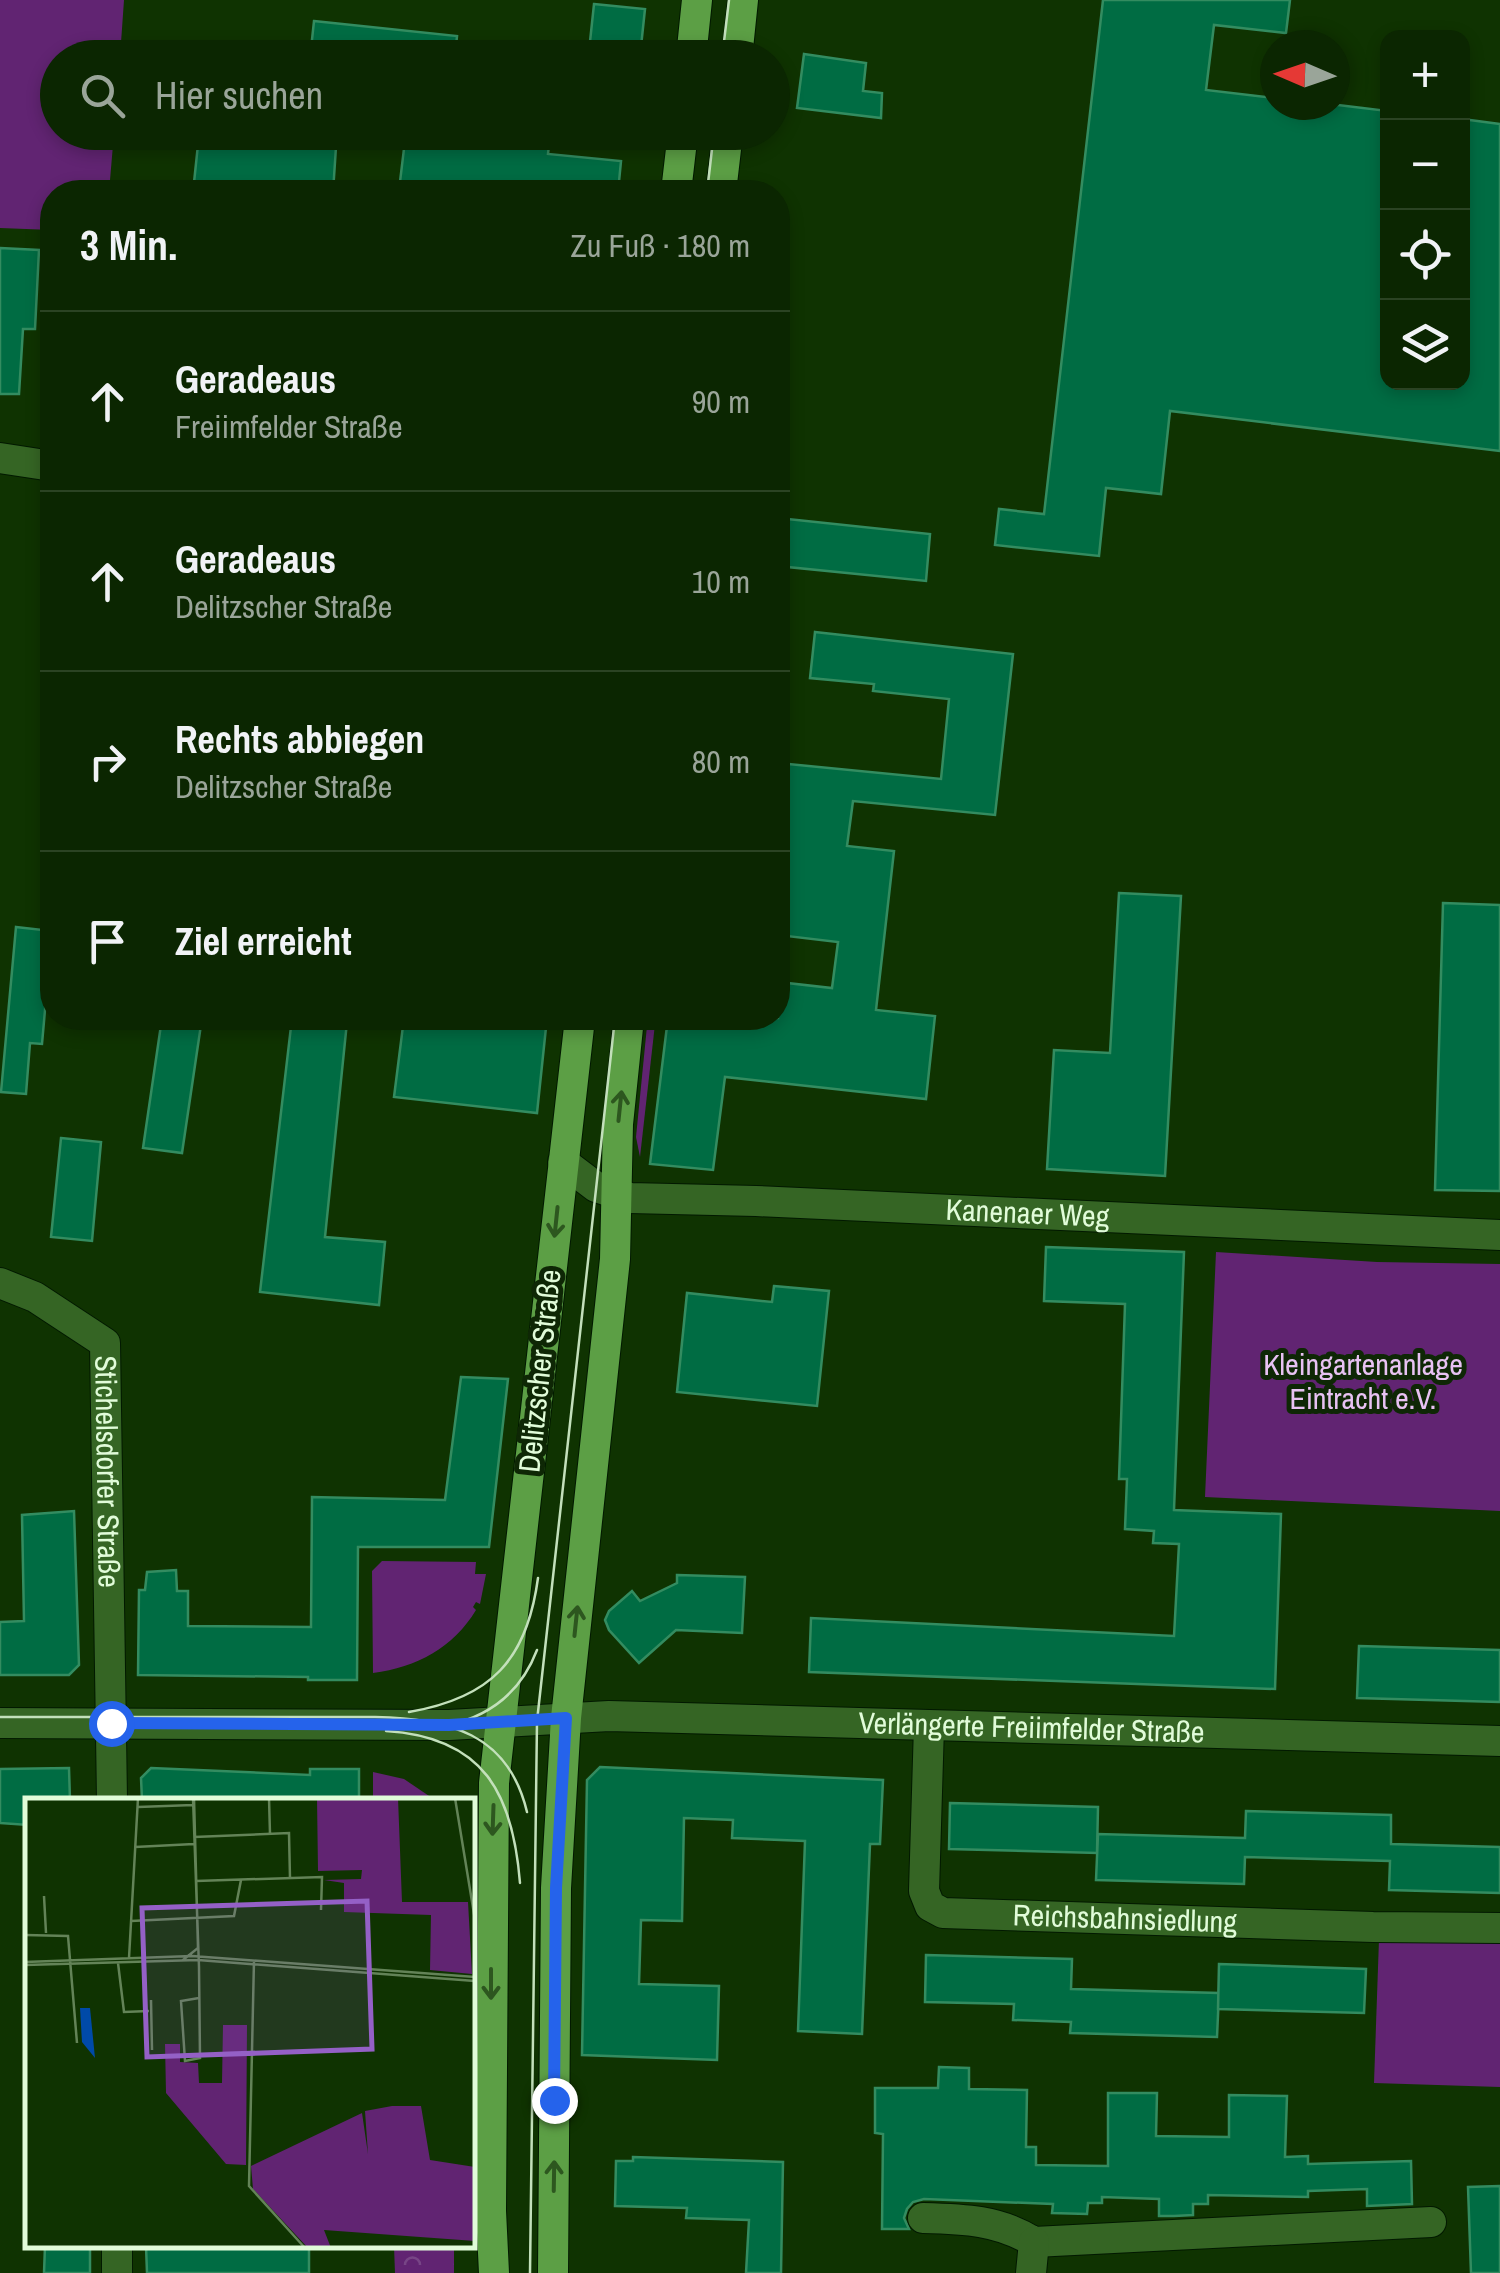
<!DOCTYPE html>
<html lang="de">
<meta charset="utf-8">
<style>
:root{--surface:#0b2601;--page:#193210;--text:#f1f3f6;--muted:#9aa599;--line:#2b4323}
body{margin:0;font-family:"Archivo Narrow",sans-serif;background:var(--page);color:var(--text)}
.controls{position:absolute;right:30px;top:30px;display:grid;overflow:hidden;border-radius:20px;box-shadow:0 5px 15px #0003}
.controls button{width:90px;height:90px;display:grid;place-items:center;padding:0;border:0;border-bottom:2px solid var(--line);background:var(--surface);color:var(--text);font:50px sans-serif}
.compass{position:absolute;left:1260px;top:30px;width:90px;height:90px;border-radius:50%;background:var(--surface);box-shadow:0 5px 15px #0003;rotate:272deg}
.stop{position:absolute;width:30px;height:30px;margin:-22px;border:8px solid #2563eb;border-radius:50%;background:#fff}
.stop.end{background:#2563eb;border-color:#fff;box-shadow:0 2px 10px #0008}
.list{margin:0;padding:0;list-style:none}
h2{display:flex;justify-content:space-between;align-items:center;height:130px;margin:0;padding:0 40px;font-size:42px}
h2 small{font-size:32px;font-weight:400;color:var(--muted)}
.list li{display:grid;grid-template-columns:65px 1fr auto;gap:30px;align-items:center;box-sizing:border-box;height:180px;padding:0 40px;border-top:2px solid var(--line)}
.list b{display:block;font-size:38px;white-space:nowrap}
.list p{margin:0;font-size:32px;white-space:nowrap;color:var(--muted)}
.list em{font-size:32px;font-style:normal;color:var(--muted)}
.icon{flex:none;width:55px;height:55px;fill:none;stroke:currentColor;stroke-width:2;stroke-linecap:round;stroke-linejoin:round}
.map{position:relative;flex:none;width:1500px;height:2273px;overflow:hidden}
.search{position:absolute;background:var(--surface);box-shadow:0 5px 15px #0003;left:40px;top:40px;width:750px;height:110px;display:flex;align-items:center;gap:25px;box-sizing:border-box;padding:0 35px;border-radius:55px;color:var(--muted);font-size:38px}
.panel{position:absolute;background:var(--surface);box-shadow:0 5px 15px #0003;left:40px;top:180px;width:750px;height:850px;border-radius:40px}
.map>svg:first-child{display:block}
.green{fill:#612472}
.park{fill:url(#park-crowns)}
.building{fill:#006c43;stroke:#338c60;stroke-width:2.5}
.lines{fill:none;stroke-linecap:round;stroke-linejoin:round}
.minor-casing{stroke:#021900;stroke-width:32}
.major-casing{stroke:#021900;stroke-width:32}
.minor{stroke:#356524;stroke-width:30}
.major{stroke:#5c9f45;stroke-width:30}
.tram{stroke:#c3e0bb;stroke-width:2.5}
.oneway{stroke:#2d571f}
.route{stroke:#2563eb;stroke-width:12}
.labels{text-anchor:middle;stroke-width:10;stroke-linejoin:round;paint-order:stroke}
.street-label{font-size:30px;fill:#e1fcd9;stroke:#0e2705}
.park-label{font-size:30px;fill:#e8c2f3;stroke:#0e2705}
.inset-road{fill:none;stroke:#638357;stroke-width:2.5}
.view{fill:#9460c6;fill-opacity:0.15;stroke:#9460c6;stroke-width:5}
.inset-edge{fill:none;stroke:#e1fcd9;stroke-width:5}
</style>
<div class="map">
<svg width="1500" height="2273" viewBox="0 0 1500 2273">
<defs>
<pattern id="park-crowns" width="20" height="18" patternUnits="userSpaceOnUse" patternTransform="scale(2.5)"><rect width="20" height="18" fill="#612472"/><path d="M2 6a3 3 0 1 1 6 0M12 15a3 3 0 1 1 6 0" fill="none" stroke="#774586"/></pattern>
</defs>
<rect width="100%" height="100%" fill="#0f3301"/>
<!-- green -->
<g class="green">
<polygon points="0,0 124,0 120,57 58,58 58,132 114,133 109,192 52,192 52,230 0,228"/>
<polygon points="655,1024 640,1157 636,1137 647,1026"/>
<polygon points="1216,1252 1377,1262 1500,1264 1500,1511 1205,1497"/>
<path d="M382,1561L476,1562L475,1574H486L480,1604L476,1602L473,1607L476,1610C453,1648 417,1667 373,1673L372,1571Z"/>
<polygon points="373,1772 404,1779 435,1800 373,1800"/>
<polygon points="1379,1939 1500,1941 1500,2087 1374,2083"/>
</g>
<!-- park -->
<polygon class="park" points="394,2246 454,2246 454,2273 395,2273"/>
<!-- building -->
<g class="building">
<polygon points="1103,0 1290,0 1286,33 1214,25 1206,90 1275,98 1275,105 1338,105 1388,111 1388,382 1462,382 1462,119 1500,124 1500,451 1170,411 1161,494 1106,488 1099,556 995,545 999,509 1044,514"/>
<polygon points="594,4 645,9 640,56 589,51"/>
<polygon points="314,21 457,36 455,58 310,58"/>
<polygon points="804,54 866,63 863,91 882,93 881,118 797,108"/>
<polygon points="302,132 337,132 333,192 193,192 199,135 301,141"/>
<polygon points="406,132 549,145 548,154 621,161 618,192 399,190"/>
<polygon points="0,248 39,250 35,329 23,329 19,394 0,394"/>
<polygon points="778,518 930,534 926,581 778,566"/>
<polygon points="815,632 1013,654 995,815 853,801 847,846 894,851 876,1010 935,1016 926,1099 725,1077 713,1170 650,1164 668,1018 751,1028 752,1018 778,1018 778,982 832,988 838,942 778,935 778,763 941,779 949,699 873,691 874,684 810,678"/>
<polygon points="1119,893 1181,896 1165,1176 1047,1169 1054,1050 1110,1053"/>
<polygon points="1443,903 1500,905 1500,1191 1435,1190"/>
<polygon points="16,927 52,931 42,1044 30,1043 26,1094 1,1092"/>
<polygon points="162,1018 202,1018 182,1153 143,1148"/>
<polygon points="292,1018 347,1022 325,1237 385,1242 379,1305 260,1292"/>
<polygon points="404,1018 547,1018 537,1113 394,1097"/>
<polygon points="61,1138 101,1142 92,1241 51,1237"/>
<polygon points="1046,1247 1184,1252 1174,1510 1281,1514 1275,1689 809,1672 811,1618 1174,1636 1179,1544 1153,1543 1154,1531 1125,1529 1127,1479 1119,1479 1125,1304 1044,1301"/>
<polygon points="774,1286 829,1291 817,1406 677,1392 687,1293 772,1302"/>
<polygon points="461,1377 508,1379 489,1547 358,1547 357,1680 308,1680 308,1677 138,1675 139,1590 145,1590 147,1572 176,1570 177,1591 188,1591 188,1626 311,1627 312,1497 445,1500"/>
<polygon points="74,1511 79,1665 69,1675 0,1675 0,1622 24,1621 22,1515"/>
<polygon points="677,1575 745,1577 742,1633 676,1630 639,1663 609,1630 605,1620 609,1611 632,1591 640,1601 677,1583"/>
<polygon points="1359,1646 1500,1650 1500,1702 1357,1698"/>
<polygon points="600,1767 883,1780 880,1844 870,1844 862,2034 798,2031 805,1841 732,1838 733,1820 684,1818 682,1921 641,1920 639,1984 719,1986 717,2060 582,2055 587,1780"/>
<polygon points="69,1768 70,1800 28,1800 28,1825 0,1823 0,1769"/>
<polygon points="151,1768 310,1775 310,1769 359,1769 359,1800 142,1800 141,1778"/>
<polygon points="950,1803 1098,1807 1097,1853 949,1849"/>
<polygon points="1246,1811 1391,1815 1391,1844 1500,1847 1500,1893 1389,1890 1390,1861 1245,1857 1244,1884 1096,1880 1098,1834 1245,1838"/>
<polygon points="926,1955 1072,1959 1071,1989 1219,1993 1217,2037 1070,2033 1071,2022 1013,2020 1014,2004 925,2002"/>
<polygon points="1219,1964 1366,1969 1364,2013 1218,2009"/>
<polygon points="939,2067 969,2068 969,2089 1027,2090 1026,2147 1036,2147 1036,2165 1108,2166 1108,2093 1157,2093 1156,2136 1229,2137 1229,2095 1287,2096 1285,2157 1308,2156 1308,2164 1411,2161 1412,2204 1367,2206 1367,2189 1308,2191 1308,2197 1208,2195 1208,2204 1193,2204 1193,2215 1174,2216 1159,2216 1159,2199 1102,2197 1102,2203 1088,2203 1087,2214 1052,2213 1053,2204 924,2199 913,2202 907,2209 904,2218 909,2229 882,2229 883,2134 875,2133 875,2088 938,2088"/>
<polygon points="633,2157 783,2162 781,2273 746,2273 749,2220 686,2218 687,2208 615,2206 616,2161 633,2161"/>
<polygon points="1500,2186 1500,2273 1471,2273 1468,2187"/>
<polygon points="45,2246 90,2246 90,2273 44,2273"/>
<polygon points="146,2246 309,2246 309,2273 147,2273"/>
</g>
<g class="lines">
<!-- minor casing -->
<g class="minor-casing">
<g id="minor">
<polyline points="0,458 52,466"/>
<path id="s1" d="M563,1162L596,1187L630,1198L756,1201L1500,1235"/>
<path id="s2" d="M0,1283L35,1297L105,1343L112,1800"/>
<path id="s3" d="M0,1723L449,1725L609,1716L1500,1741"/>
<path id="s4" d="M929,1726L924,1891L930,1906L943,1913L1373,1927L1500,1928"/>
<path d="M923,2218C964,2219 999,2220 1034,2242L1431,2222"/>
<polyline points="117,2246 117,2273"/>
<polyline points="1031,2273 1034,2242"/>
</g>
</g>
<!-- major casing -->
<g class="major-casing">
<g id="major">
<polyline points="691,58 697,0"/>
<polyline points="737,58 743,0"/>
<polyline points="676,192 683,132"/>
<polyline points="721,192 728,132"/>
<polyline points="494,2273 491,2211 494,1783 580,1018"/>
<polyline points="553,2273 556,1888 566,1718 615,1259 618,1124 629,1018"/>
</g>
</g>
<!-- minor -->
<use href="#minor" class="minor"/>
<!-- major -->
<use href="#major" class="major"/>
<!-- tram -->
<g class="tram">
<polyline points="722,58 729,0"/>
<polyline points="707,192 714,132"/>
<path d="M409,1712C491,1698 527,1660 538,1578"/>
<path d="M0,1717H375C448,1719 508,1732 527,1812"/>
<path d="M445,1726C489,1717 521,1692 537,1650"/>
<path d="M386,1731C484,1737 513,1794 520,1883"/>
<polyline points="530,2273 537,1721 615,1018"/>
</g>
</g>
<!-- one-way arrows -->
<defs><path id="oneway-shaft" d="M-6 0H5M1.5-3L5.5 0L1.5 3" fill="none" stroke-width="1.6" stroke-linecap="round" stroke-linejoin="round" transform="scale(2.5)"/></defs>
<g class="oneway">
<use href="#oneway-shaft" transform="translate(620 1106) rotate(-84)"/>
<use href="#oneway-shaft" transform="translate(556 1222) rotate(96)"/>
<use href="#oneway-shaft" transform="translate(576 1621) rotate(-84)"/>
<use href="#oneway-shaft" transform="translate(493 1820) rotate(92)"/>
<use href="#oneway-shaft" transform="translate(491 1984) rotate(90)"/>
<use href="#oneway-shaft" transform="translate(554 2176) rotate(-89)"/>
</g>
<g class="lines">
<!-- route -->
<polyline class="route" points="111,1723 449,1725 566,1718 556,1888 554,2100"/>
</g>
<g class="labels">
<!-- street labels -->
<g class="street-label">
<text dy="10" stroke="none"><textPath href="#s1" startOffset="475">Kanenaer Weg</textPath></text>
<text transform="translate(540 1371) rotate(-84)" y="10">Delitzscher Straße</text>
<text dy="10" stroke="none"><textPath href="#s2" startOffset="250">Stichelsdorfer Straße</textPath></text>
<text dy="10" stroke="none"><textPath href="#s3" startOffset="1032">Verlängerte Freiimfelder Straße</textPath></text>
<text dy="10" stroke="none"><textPath href="#s4" startOffset="378">Reichsbahnsiedlung</textPath></text>
</g>
<!-- park labels -->
<g class="park-label">
<text x="1363" y="1375">Kleingartenanlage<tspan x="1363" dy="34">Eintracht e.V.</tspan></text>
</g>
</g>
<!-- overview -->
<g transform="translate(25 1798)">
<rect width="450" height="450" fill="#0f3301"/>
<path d="M292,0H373L377,104H443L447,176L405,172L406,117L319,114V85L299,82L336,81L337,72L293,73ZM198,227H222L221,367L201,366L141,295L140,246H155V264L173,265L174,285H197ZM367,308H396L405,362L450,369V443L299,432L306,450H283L228,391L226,368L337,315L343,356L340,313Z" fill="#612472"/>
<path d="M55,210H65L70,260L57,244Z" fill="#004aa8"/>
<path class="inset-road" d="M168,0L174,169L175,260L160,263L156,203L174,200M244,0L245,36M430,0L450,122M113,9L168,7M169,39L264,35L265,80M110,49L169,46M171,83L297,79L296,112M19,98L21,135M106,123L209,118L216,82M0,137L43,138L52,245M104,160L113,0M158,162L173,150L169,0M229,162L224,388L280,450M0,164L167,158L450,179M93,165L99,214L124,213M0,167L173,162L450,183M126,202L127,252"/>
<path class="view" d="M342,103L347,251L122,259L117,110Z"/>
<rect width="450" height="450" class="inset-edge"/>
</g>
</svg>
<div class="controls">
<button>+</button>
<button>−</button>
<button><svg class="icon" aria-label="locate" viewBox="0 0 24 24"><circle cx="12" cy="12" r="6"/><path d="M12 2v4M12 18v4M2 12h4M18 12h4"/></svg></button>
<button><svg class="icon" aria-label="layers" viewBox="0 0 24 24"><path d="M12 4l9 5-9 5-9-5zM3 14l9 5 9-5"/></svg></button>
</div>
<svg class="compass" viewBox="-18 -18 36 36"><path d="M0-13l5 13h-10z" fill="#e53935"/><path d="M0 13l5-13h-10z" fill="#9aa599"/></svg>
<div class="stop" style="left:111px;top:1723px"></div>
<div class="stop end" style="left:554px;top:2100px"></div>
<div class="search"><svg class="icon" aria-label="search" viewBox="0 0 24 24"><circle cx="10" cy="10" r="6"/><path d="M15 15l6 6"/></svg>Hier suchen</div>
<section class="panel">
<h2>3 Min.<small>Zu Fuß · 180 m</small></h2>
<ul class="list">
<li><svg class="icon" aria-label="ahead" viewBox="0 0 24 24"><path d="M12 20V5M6 11l6-6 6 6"/></svg><div><b>Geradeaus</b><p>Freiimfelder Straße</p></div><em>90 m</em></li>
<li><svg class="icon" aria-label="ahead" viewBox="0 0 24 24"><path d="M12 20V5M6 11l6-6 6 6"/></svg><div><b>Geradeaus</b><p>Delitzscher Straße</p></div><em>10 m</em></li>
<li><svg class="icon" aria-label="right" viewBox="0 0 24 24"><path d="M7 20v-9h11M14 6l5 5-5 5"/></svg><div><b>Rechts abbiegen</b><p>Delitzscher Straße</p></div><em>80 m</em></li>
<li><svg class="icon" aria-label="arrive" viewBox="0 0 24 24"><path d="M6 21V4h12l-3 4 3 4H6"/></svg><div><b>Ziel erreicht</b></div></li>
</ul>
</section>
</div>
